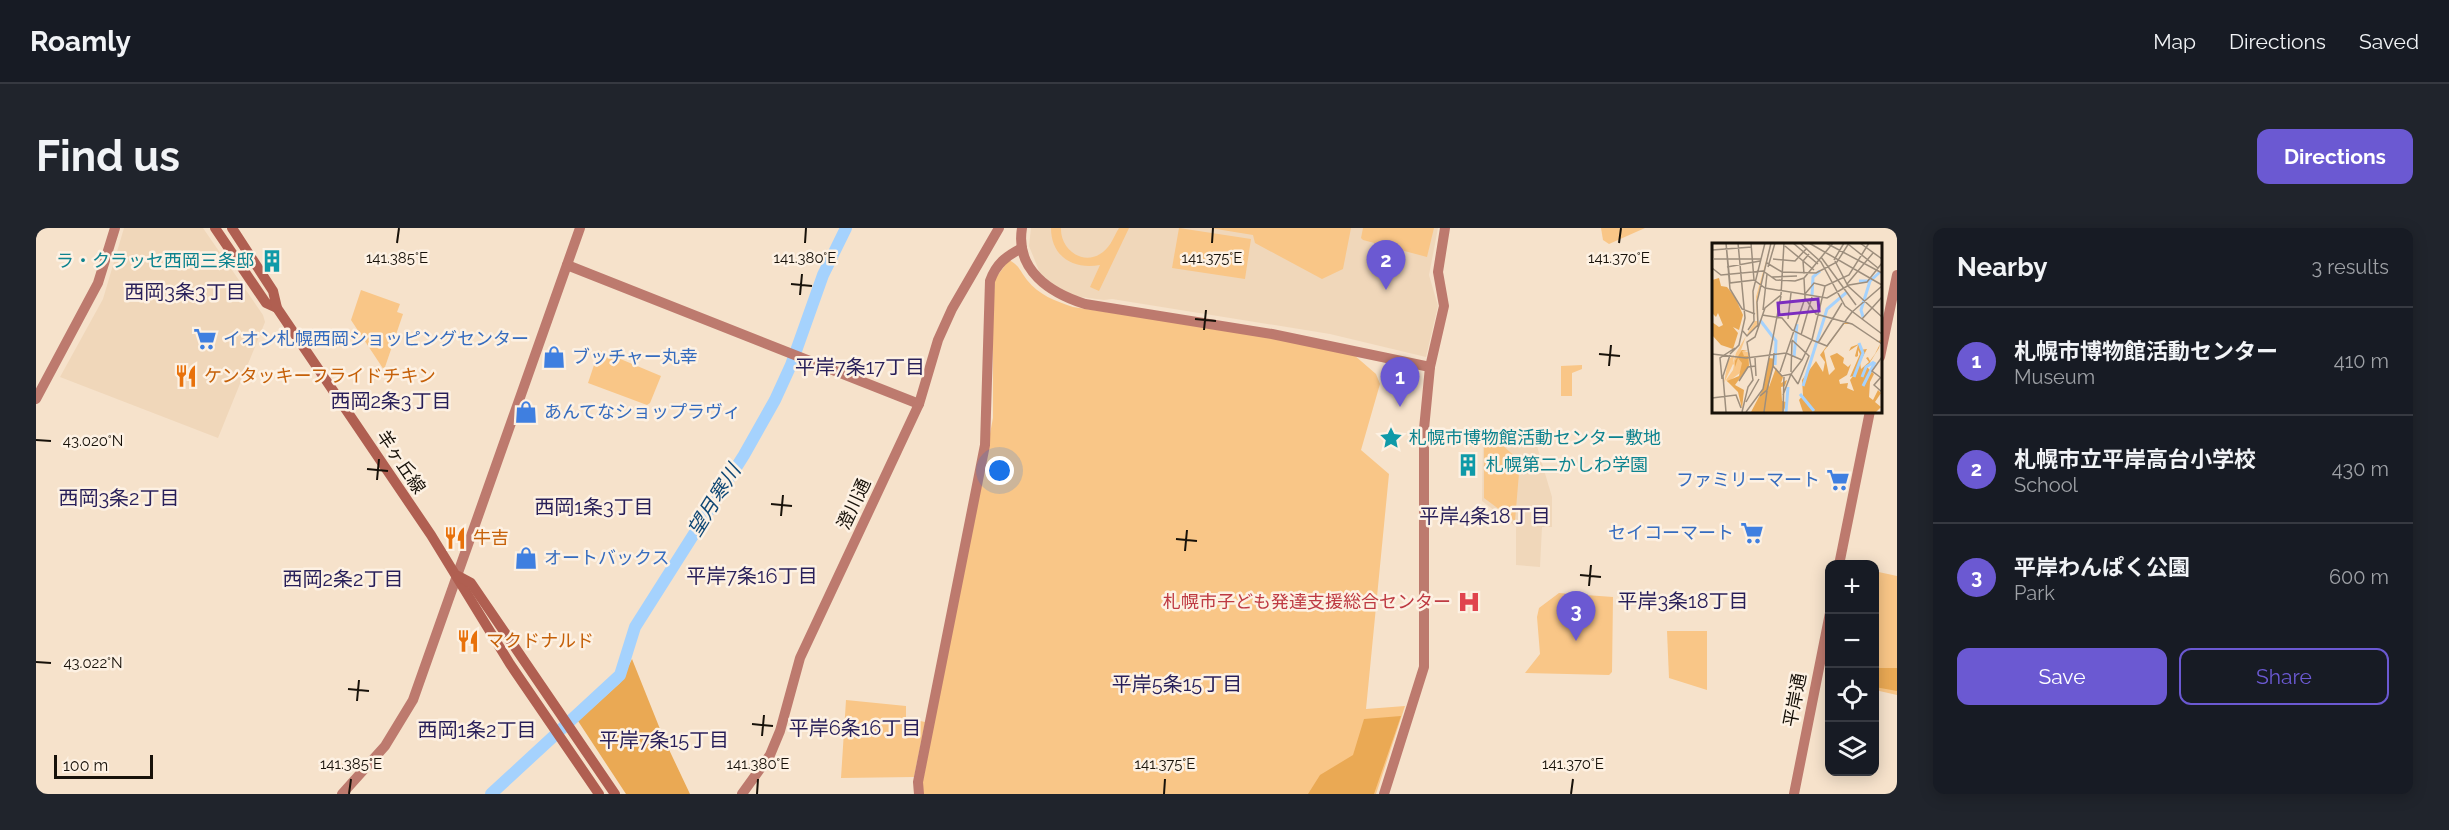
<!DOCTYPE html>
<meta charset="utf-8">
<style>
:root{--surface:#171b24;--page:#20242c;--text:#f1f3f6;--muted:#9ea1a6;--line:#363941;--accent:#6b59d2}
body{margin:0;font-family:Raleway,"Noto Sans JP",sans-serif;background:var(--page);color:var(--text)}
.controls{position:absolute;right:18px;bottom:18px;display:grid;overflow:hidden;border-radius:12px;box-shadow:0 3px 15px #0003}
.controls button{width:54px;height:54px;display:grid;place-items:center;padding:0;border:0;border-bottom:2px solid var(--line);background:var(--surface);color:var(--text);font:30px sans-serif}
.scale{position:absolute;left:18px;bottom:15px;width:99px;box-sizing:border-box;padding-left:6px;border:3px solid #171109;border-top:0;font-size:16px;line-height:21px;white-space:nowrap;color:#171109;-webkit-text-stroke:4px #fdf1e3;paint-order:stroke}
.you{position:absolute;left:964px;top:243px;width:21px;height:21px;margin:-15px;border:4px solid #fff;border-radius:50%;background:#1a73e8;box-shadow:0 0 0 9px #1a73e833}
.badge{display:grid;place-items:center;width:39px;height:39px;border-radius:50%;background:var(--accent);color:#fff;font-size:20px;font-weight:700}
.pin{position:absolute;translate:-50% -50px;filter:drop-shadow(0 2px 3px #0008)}
.pin::after{content:'';position:absolute;top:32px;width:21px;height:18px;background:inherit;clip-path:polygon(0 0,100% 0,50% 100%)}
.list{margin:0;padding:0;list-style:none}
h2{display:flex;justify-content:space-between;align-items:center;height:78px;margin:0;padding:0 24px;font-size:26px}
h2 small{font-size:20px;font-weight:400;color:var(--muted)}
.list li{display:grid;grid-template-columns:39px 1fr auto;gap:18px;align-items:center;box-sizing:border-box;height:108px;padding:0 24px;border-top:2px solid var(--line)}
.list b{display:block;font-size:22px;white-space:nowrap}
.list p{margin:0;font-size:20px;white-space:nowrap;color:var(--muted)}
.list em{font-size:20px;font-style:normal;color:var(--muted)}
.actions{display:flex;gap:12px;padding:18px 24px}
.actions a{flex:1;padding:14px 0;border:2px solid var(--accent);border-radius:12px;text-align:center;font-size:21px;color:var(--accent)}
.actions .main{background:var(--accent);color:#fff}
.icon{flex:none;width:33px;height:33px;fill:none;stroke:currentColor;stroke-width:2;stroke-linecap:round;stroke-linejoin:round}
.map{position:relative;flex:none;width:1861px;height:566px;overflow:hidden;border-radius:12px}
header{display:flex;align-items:center;gap:36px;box-sizing:border-box;height:84px;padding:0 30px;background:var(--surface);border-bottom:2px solid var(--line)}
header strong{font-size:28px}
nav{display:flex;gap:33px;margin-inline-start:auto;font-size:21px}
.intro{display:flex;align-items:center;justify-content:space-between;box-sizing:border-box;height:144px;padding:0 36px}
h1{margin:0;font-size:42px}
.button{padding:15px 27px;border-radius:12px;background:var(--accent);color:#fff;font-size:21px;font-weight:700}
main{display:flex;gap:36px;padding:0 36px}
aside{flex:1;background:var(--surface);border-radius:12px;box-shadow:0 3px 15px #0003}
.map>svg:first-child{display:block}
.built{fill:#f0d7ba}
.green{fill:#f9c687}
.forest{fill:#eaa954}
.lines{fill:none;stroke-linecap:round;stroke-linejoin:round}
.river{stroke:#a5d2fd;stroke-width:12}
.secondary{stroke:#bd7a6e;stroke-width:10}
.primary{stroke:#b05f51;stroke-width:10}
.ticks{fill:none;stroke:#171109;stroke-width:2}
.labels{text-anchor:middle;stroke-width:5;stroke-linejoin:round;paint-order:stroke}
.culture-label{font-size:18px;fill:#0d838f;stroke:#fdf1e3;text-anchor:start}
.shop-label{font-size:18px;fill:#366cbe;stroke:#fdf1e3;text-anchor:start}
.food-label{font-size:18px;fill:#c56008;stroke:#fdf1e3;text-anchor:start}
.street-label{font-size:18px;fill:#171109;stroke:#fdf1e3}
.health-label{font-size:18px;fill:#be3a42;stroke:#fdf1e3;text-anchor:end}
.neighbourhood-label{font-size:20px;fill:#281f59;stroke:#fdf1e3}
.water-label{font-size:20px;font-style:italic;fill:#104875;stroke:#fdf1e3}
.inset-river{fill:none;stroke:#a5d2fd;stroke-width:3}
.inset-road{fill:none;stroke:#9d8e7d;stroke-width:1.5}
.view{fill:#7b2cbf;fill-opacity:0.15;stroke:#7b2cbf;stroke-width:3}
.inset-edge{fill:none;stroke:#171109;stroke-width:3}
.ticks-label{font-size:15px;text-anchor:middle;fill:#171109;stroke:#fdf1e3;stroke-width:5;stroke-linejoin:round;paint-order:stroke}
</style>
<header>
<strong>Roamly</strong>
<nav><a>Map</a><a>Directions</a><a>Saved</a></nav>
</header>
<div class="intro"><h1>Find us</h1><a class="button">Directions</a></div>
<main>
<div class="map">
<svg width="1861" height="566" viewBox="0 0 1861 566">
<rect width="100%" height="100%" fill="#f6e2cb"/>
<!-- built -->
<g class="built">
<polygon points="88,0 167,0 227,87 229,94 182,210 24,149 67,71"/>
<polygon points="995,0 1402,0 1393,47 1402,78 1390,129 1294,106 1076,71 1068,72 1037,68 1026,64 1004,45 993,18"/>
<polygon points="1447,207 1498,208 1516,269 1516,299 1506,299 1504,339 1480,337 1480,299 1446,273"/>
</g>
<!-- green -->
<g class="green">
<path d="M1015,0H1025C1024,22 1048,39 1067,24C1075,18 1078,8 1083,0H1093L1063,63L1054,59L1064,37C1038,42 1015,29 1015,0Z"/>
<polygon points="1143,0 1215,11 1209,51 1136,40"/>
<polygon points="1174,0 1315,0 1307,41 1286,51 1219,15 1217,7"/>
<polygon points="1327,0 1398,0 1391,29 1327,12 1325,10"/>
<polygon points="1565,0 1609,0 1573,16 1567,12"/>
<path d="M973,32C984,38 983,42 991,52C1003,67 1019,73 1037,79L1235,109L1318,127L1340,146L1344,156L1325,222L1353,246L1330,481L1369,478L1340,566H887L886,557L957,190V77L959,51Z"/>
<polygon points="325,62 364,76 361,84 367,86 348,142 315,92"/>
<polygon points="563,122 625,148 614,175 611,177 552,155"/>
<polygon points="1546,137 1546,141 1536,145 1536,168 1525,168 1525,138"/>
<polygon points="1448,214 1465,216 1484,233 1479,293 1448,270"/>
<polygon points="1838,343 1861,348 1861,467 1839,462"/>
<polygon points="1523,365 1577,369 1576,444 1573,447 1489,445 1504,426 1501,389 1503,380"/>
<polygon points="1631,403 1671,403 1671,462 1633,450"/>
<polygon points="810,472 870,478 870,490 889,494 878,549 805,550"/>
</g>
<!-- forest -->
<g class="forest">
<polygon points="596,431 628,511 654,566 590,566 542,493 584,455"/>
<polygon points="1838,440 1861,440 1861,463 1839,459"/>
<polygon points="1365,488 1338,566 1272,566 1284,547 1317,527 1328,491"/>
</g>
<g class="lines">
<!-- river -->
<polyline class="river" points="455,566 584,447 599,399 708,227 739,172 755,137 787,47 810,0"/>
<!-- secondary -->
<g class="secondary">
<path d="M986,0C979,42 1014,65 1049,76L1236,106L1394,139"/>
<polyline points="531,37 883,176"/>
<polyline points="1844,129 1861,47"/>
<polyline points="0,171 62,55 79,0"/>
<polyline points="1803,337 1834,183"/>
<polyline points="306,566 349,518 377,472 544,0"/>
<polyline points="706,566 734,527 744,503 764,430 883,176 902,112 916,81 963,0"/>
<path d="M883,566L882,554L949,217L954,53C960,36 970,28 986,20"/>
<polyline points="1348,566 1388,439 1388,201 1394,139 1408,78 1402,44 1409,0"/>
<polyline points="1758,566 1794,385"/>
</g>
<!-- primary -->
<g class="primary">
<polyline points="179,0 230,75 241,80"/>
<polyline points="196,0 237,63 241,80 395,307 474,436 563,566"/>
<polyline points="422,348 435,355 579,566"/>
</g>
</g>
<!-- ticks -->
<path class="ticks" d="M361,15L363,0M769,15L770,0M1176,15L1177,0M1583,15L1585,0M755,56L776,58M764,67L766,46M1159,91L1180,93M1168,102L1170,82M1563,126L1584,128M1573,138L1575,117M0,212L15,213M331,241L352,243M341,252L343,231M735,276L756,278M745,288L747,267M1140,311L1161,313M1149,323L1151,302M1544,347L1565,349M1553,358L1555,337M0,434L15,435M312,461L333,463M321,473L323,452M716,496L737,498M726,508L728,487M313,566L315,551M721,566L722,551M1128,566L1129,551M1535,566L1537,551"/>
<!-- icons -->
<defs>
<g id="building-bare" transform="scale(1.8)"><path d="M-4-6H4V6H1V3H-1V6H-4ZM-2.5-4.3h1.7v1.8h-1.7ZM.8-4.3h1.7v1.8H.8ZM-2.5-1h1.7V.8h-1.7ZM.8-1h1.7V.8H.8Z" fill="#0f9aa8" stroke="#fdf1e3" stroke-width="2.5" paint-order="stroke"/></g>
<g id="supermarket-bare" transform="scale(1.8)"><path d="M-6-5.5h2.5l.6 2H6L4.5 2H-2.5L-4.4-4H-6ZM-1.5 3.2a1.3 1.3 0 1 0 .1 0ZM3 3.2a1.3 1.3 0 1 0 .1 0Z" fill="#3f7fe0" stroke="#fdf1e3" stroke-width="2.5" paint-order="stroke"/></g>
<g id="shop-bare" transform="scale(1.8)"><path d="M-5-2.5h2.3a2.7 3.5 0 0 1 5.4 0H5L5.5 6h-11ZM-1.5-2.5h3a1.5 2.3 0 0 0-3 0Z" fill="#3f7fe0" stroke="#fdf1e3" stroke-width="2.5" paint-order="stroke"/></g>
<g id="restaurant-bare" transform="scale(1.8)"><path d="M-5-6h1v4h1v-4h1v4h1v-4h1v5L-1.5 .5V6h-2V.5L-5-1ZM5-6V6H3V1.5H1.5Q1.5-4 5-6Z" fill="#e8710a" stroke="#fdf1e3" stroke-width="2.5" paint-order="stroke"/></g>
<g id="sight-bare" transform="scale(1.8)"><path d="M0-6L1.8-2.2L6-1.7L2.9 1.2L3.7 5.4L0 3.3L-3.7 5.4L-2.9 1.2L-6-1.7L-1.8-2.2Z" fill="#0f9aa8" stroke="#fdf1e3" stroke-width="2.5" paint-order="stroke"/></g>
<g id="hospital-bare" transform="scale(1.8)"><path d="M-5-5h3v3.5h4V-5h3V5h-3V1.5h-4V5h-3Z" fill="#e0444e" stroke="#fdf1e3" stroke-width="2.5" paint-order="stroke"/></g>
</defs>
<g fill-rule="evenodd">
<use href="#building-bare" x="236" y="33"/>
<use href="#supermarket-bare" x="169" y="111"/>
<use href="#shop-bare" x="518" y="129"/>
<use href="#restaurant-bare" x="150" y="148"/>
<use href="#shop-bare" x="490" y="184"/>
<use href="#sight-bare" x="1355" y="210"/>
<use href="#building-bare" x="1432" y="237"/>
<use href="#supermarket-bare" x="1802" y="252"/>
<use href="#supermarket-bare" x="1716" y="305"/>
<use href="#restaurant-bare" x="419" y="310"/>
<use href="#shop-bare" x="490" y="330"/>
<use href="#hospital-bare" x="1433" y="374"/>
<use href="#restaurant-bare" x="432" y="413"/>
</g>
<g class="labels">
<!-- culture labels -->
<g class="culture-label">
<text x="218" y="39" text-anchor="end">ラ・クラッセ西岡三条邸</text>
<text x="1373" y="216">札幌市博物館活動センター敷地</text>
<text x="1450" y="243">札幌第二かしわ学園</text>
</g>
<!-- shop labels -->
<g class="shop-label">
<text x="187" y="117">イオン札幌西岡ショッピングセンター</text>
<text x="536" y="135">ブッチャー丸幸</text>
<text x="508" y="190">あんてなショップラヴィ</text>
<text x="1784" y="258" text-anchor="end">ファミリーマート</text>
<text x="1698" y="311" text-anchor="end">セイコーマート</text>
<text x="508" y="336">オートバックス</text>
</g>
<!-- food labels -->
<g class="food-label">
<text x="168" y="154">ケンタッキーフライドチキン</text>
<text x="437" y="316">牛吉</text>
<text x="450" y="419">マクドナルド</text>
</g>
<!-- street labels -->
<g class="street-label">
<text transform="translate(365 234) rotate(56)" y="6">羊ヶ丘線</text>
<text transform="translate(818 276) rotate(-65)" y="6">澄川通</text>
<text transform="translate(1759 472) rotate(-79)" y="6">平岸通</text>
</g>
<!-- health labels -->
<g class="health-label">
<text x="1415" y="380">札幌市子ども発達支援総合センター</text>
</g>
<!-- neighbourhood labels -->
<g class="neighbourhood-label">
<text x="149" y="71">西岡3条3丁目</text>
<text x="824" y="146">平岸7条17丁目</text>
<text x="355" y="180">西岡2条3丁目</text>
<text x="83" y="277">西岡3条2丁目</text>
<text x="558" y="286">西岡1条3丁目</text>
<text x="1449" y="295">平岸4条18丁目</text>
<text x="716" y="355">平岸7条16丁目</text>
<text x="307" y="358">西岡2条2丁目</text>
<text x="1647" y="380">平岸3条18丁目</text>
<text x="1141" y="463">平岸5条15丁目</text>
<text x="819" y="507">平岸6条16丁目</text>
<text x="441" y="509">西岡1条2丁目</text>
<text x="628" y="519">平岸7条15丁目</text>
</g>
<!-- water labels -->
<g class="water-label">
<text transform="translate(678 272) rotate(-58)" y="7">望月寒川</text>
</g>
</g>
<!-- overview -->
<g transform="translate(1676 15)">
<rect width="170" height="170" fill="#f6e2cb"/>
<path d="M59,0L45,59L46,81L43,85L34,93L29,107L38,110L37,123L16,139L14,137L21,127L22,122L21,121L12,140L16,117L22,112L21,121L24,110L43,78H45L44,54Z" fill="#f9c687"/>
<path d="M7,35L9,43L15,44L23,54L31,72L27,87L21,84L26,90L21,106L9,102L0,92V79L7,84L11,82L6,70L4,74L0,70V37ZM132,80H138L140,81L127,100L140,81H132L112,108L117,132L123,126L118,113L125,110L132,115L131,120L136,124L139,121L135,132L127,137L128,141L136,140L135,145L142,148L138,137L141,133L138,134L148,111L146,107V113L144,114L143,113L146,102L137,108L139,104L147,101L148,107L155,106L148,119L149,126L157,119L154,115L156,114L158,118L163,111L169,99H164L169,97L167,105L155,124L162,131L158,139L157,154L161,157L166,147L169,150L163,159L169,164L164,169H91L87,157L91,152L90,137L104,118L111,129L113,119L108,112ZM30,107H36L30,108L32,113H36L37,123L23,142L32,147L30,166L26,149L15,138L27,133L30,120L26,115L23,124V118ZM57,115L64,116L57,138V144L64,125L71,134L69,140L75,137L73,143L69,144L70,158L74,159V154L75,161L71,169H39L51,146Z" fill="#eaa954"/>
<path class="inset-river" d="M147,38H158L168,29M100,53L101,34L108,28M151,74L149,67L158,38M48,77L64,98L63,122M82,114L85,81M142,134L151,110L147,100M150,134L154,124L162,119M91,143L115,66L135,49M151,143L163,119M88,151L102,168M74,169L76,144"/>
<path class="inset-road" d="M14,0L18,46L30,66L43,71M14,0L18,40M39,0L42,37M81,0L106,21M88,0L109,19L133,63L170,91M97,0L170,42M114,0L170,30M148,0L170,16M136,1L166,25M73,3L102,27M0,7L40,4M109,14L144,62M2,16H49M61,16L83,18L95,5M122,17L132,0M123,18L136,43L170,74M55,20L70,29L104,30L125,19L137,0M15,24L48,18M56,24L63,0M0,25L9,32L51,28L64,37L83,38L92,35L121,0M92,31L91,18L97,11M60,34L85,33M92,35L93,55L104,71L140,81L170,101M17,40L42,37L53,45L115,55L137,42L155,39L170,20M18,40L42,37L39,0M135,41L161,10M93,51L102,40L113,43M69,52L72,0M51,67L55,31M140,69L170,43M50,72L70,75L80,87L100,97L113,43L137,32L157,0M76,76L79,50M150,76L170,54M30,87L35,93L46,82L45,59L59,0M36,87L42,78L41,48L53,0M89,92L100,54M80,97L97,113L86,141M106,100L130,60M62,110L61,123L70,133L79,131L86,141M0,111L34,115L74,110L90,117L100,97L115,103L140,69M18,111L27,102L33,75L26,0M43,115L44,133M68,129L93,55M79,129L80,98M168,134L160,128L170,114M169,134L162,142L170,149M10,136L8,115L23,105M27,138L36,124L44,123M71,152L79,131L90,117M48,153L55,147L61,123M0,155L24,152L29,165M34,159L47,136M14,169L11,133L18,112M30,169L36,144L41,137L35,99L43,94L53,65L69,52M34,169L51,146L69,53M52,169L55,148M71,169L72,134"/>
<path class="view" d="M106,56L107,68L67,72L66,60Z"/>
<rect width="170" height="170" class="inset-edge"/>
</g>
<g class="ticks-label">
<text x="361" y="35">141.385°E</text>
<text x="769" y="35">141.380°E</text>
<text x="1176" y="35">141.375°E</text>
<text x="1583" y="35">141.370°E</text>
<text x="57" y="218">43.020°N</text>
<text x="57" y="440">43.022°N</text>
<text x="315" y="541">141.385°E</text>
<text x="722" y="541">141.380°E</text>
<text x="1129" y="541">141.375°E</text>
<text x="1537" y="541">141.370°E</text>
</g>
</svg>
<div class="controls">
<button>+</button>
<button>−</button>
<button><svg class="icon" aria-label="locate" viewBox="0 0 24 24"><circle cx="12" cy="12" r="6"/><path d="M12 2v4M12 18v4M2 12h4M18 12h4"/></svg></button>
<button><svg class="icon" aria-label="layers" viewBox="0 0 24 24"><path d="M12 4l9 5-9 5-9-5zM3 14l9 5 9-5"/></svg></button>
</div>
<div class="scale">100 m</div>
<div class="you"></div>
<div class="pin badge" style="left:1364px;top:179px">1</div>
<div class="pin badge" style="left:1350px;top:62px">2</div>
<div class="pin badge" style="left:1540px;top:413px">3</div>
</div>
<aside>
<h2>Nearby<small>3 results</small></h2>
<ul class="list">
<li><span class="badge">1</span><div><b>札幌市博物館活動センター</b><p>Museum</p></div><em>410 m</em></li>
<li><span class="badge">2</span><div><b>札幌市立平岸高台小学校</b><p>School</p></div><em>430 m</em></li>
<li><span class="badge">3</span><div><b>平岸わんぱく公園</b><p>Park</p></div><em>600 m</em></li>
</ul>
<div class="actions"><a class="main">Save</a><a>Share</a></div>
</aside>
</main>
